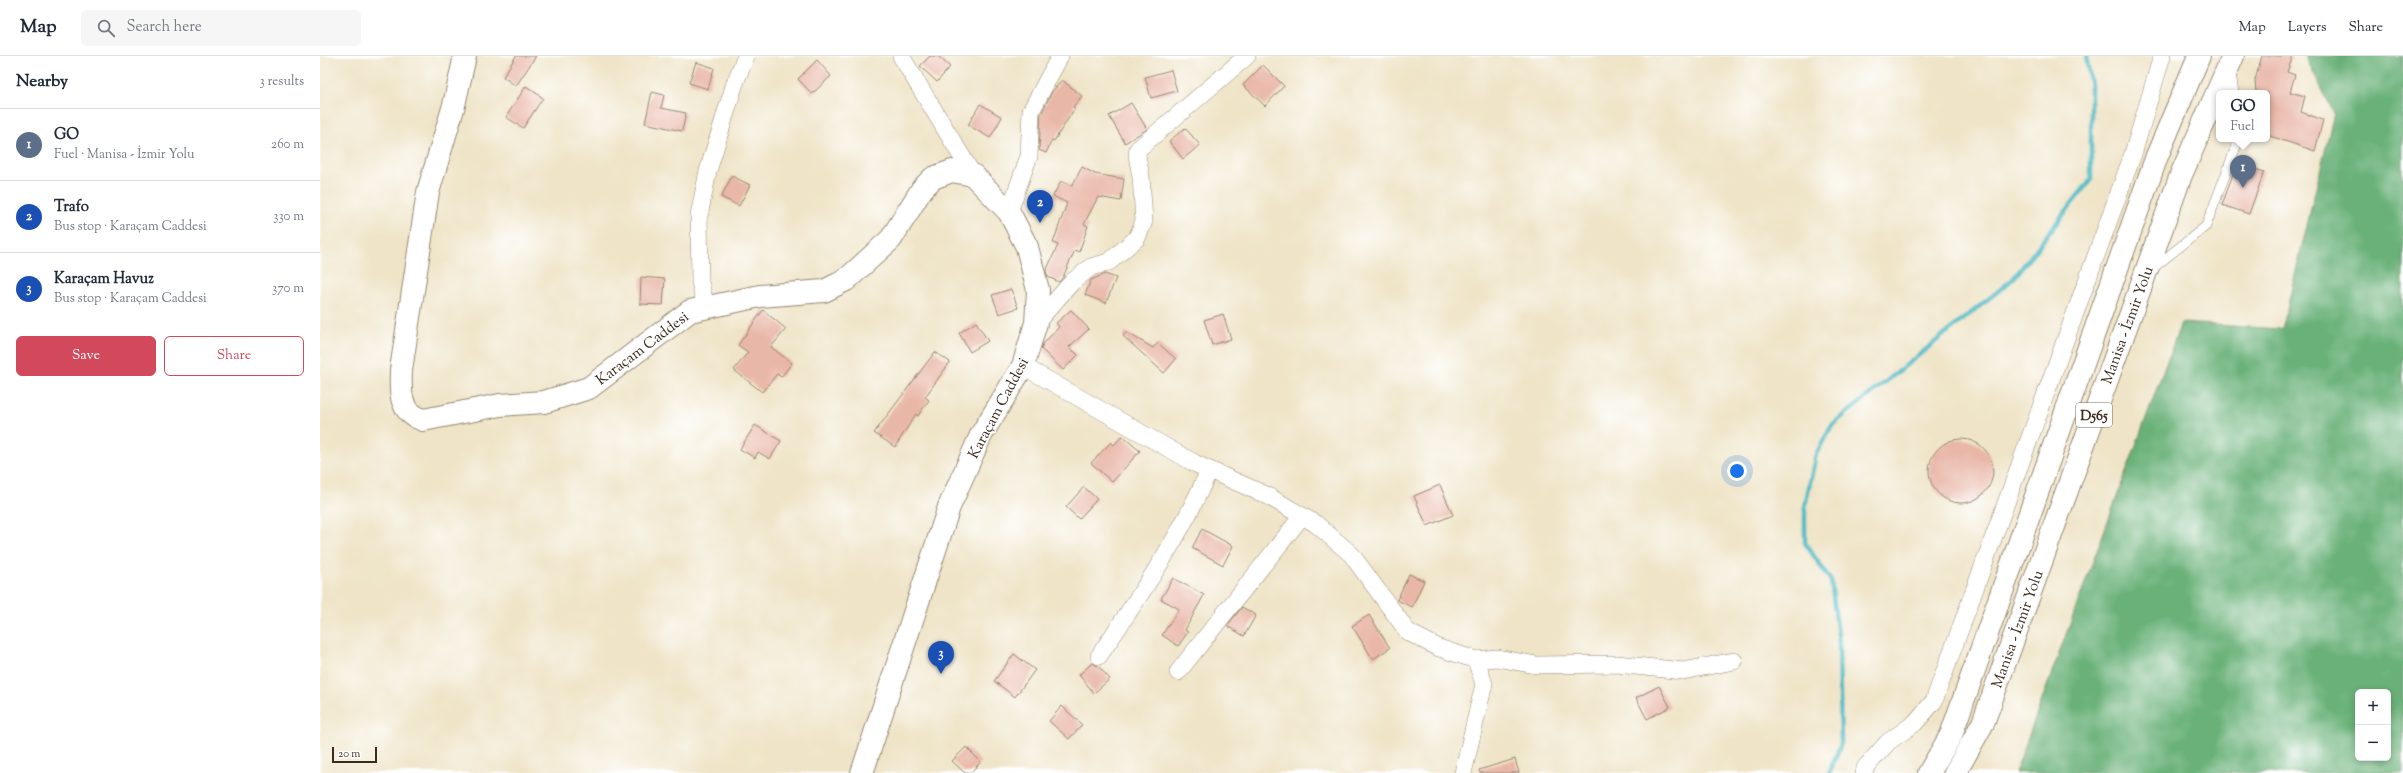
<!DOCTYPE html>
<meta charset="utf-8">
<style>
:root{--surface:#fff;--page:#f6f6f7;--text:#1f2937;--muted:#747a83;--line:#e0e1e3;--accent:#d1495b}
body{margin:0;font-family:"Sorts Mill Goudy",serif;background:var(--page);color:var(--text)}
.controls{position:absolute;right:12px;bottom:12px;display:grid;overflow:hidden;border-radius:6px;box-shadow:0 2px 6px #0003}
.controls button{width:36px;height:36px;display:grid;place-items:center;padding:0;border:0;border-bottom:1px solid var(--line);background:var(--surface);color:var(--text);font:20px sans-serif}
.scale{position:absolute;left:12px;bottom:10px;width:45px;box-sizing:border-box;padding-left:4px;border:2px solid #3b2a1e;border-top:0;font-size:11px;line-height:14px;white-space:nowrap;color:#3b2a1e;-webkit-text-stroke:3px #fff;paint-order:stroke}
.you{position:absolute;left:1417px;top:415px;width:14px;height:14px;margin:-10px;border:3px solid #fff;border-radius:50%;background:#1a73e8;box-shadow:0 0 0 6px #1a73e833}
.badge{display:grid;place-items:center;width:26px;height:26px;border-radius:50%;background:var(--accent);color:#fff;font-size:13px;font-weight:700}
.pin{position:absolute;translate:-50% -33px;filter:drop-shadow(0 1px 2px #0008)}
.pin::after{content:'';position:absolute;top:21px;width:14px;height:12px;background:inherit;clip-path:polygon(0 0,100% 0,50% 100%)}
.popup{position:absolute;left:1896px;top:34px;width:54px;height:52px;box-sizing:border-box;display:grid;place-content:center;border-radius:6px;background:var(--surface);filter:drop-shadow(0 1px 3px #0005);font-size:13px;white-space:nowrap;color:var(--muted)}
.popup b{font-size:15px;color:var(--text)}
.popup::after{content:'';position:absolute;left:50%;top:100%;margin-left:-8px;border:8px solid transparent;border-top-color:var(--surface)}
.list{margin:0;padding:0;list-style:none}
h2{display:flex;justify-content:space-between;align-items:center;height:52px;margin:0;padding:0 16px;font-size:17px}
h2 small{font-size:13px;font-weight:400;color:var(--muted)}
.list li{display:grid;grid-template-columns:26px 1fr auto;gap:12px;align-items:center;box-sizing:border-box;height:72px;padding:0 16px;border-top:1px solid var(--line)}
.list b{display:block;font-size:15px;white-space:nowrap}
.list p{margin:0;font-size:13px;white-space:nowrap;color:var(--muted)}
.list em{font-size:13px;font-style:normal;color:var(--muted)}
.actions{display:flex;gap:8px;padding:12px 16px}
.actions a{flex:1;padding:9px 0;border:1px solid var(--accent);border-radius:6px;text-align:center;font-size:14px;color:var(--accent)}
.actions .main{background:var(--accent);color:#fff}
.icon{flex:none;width:22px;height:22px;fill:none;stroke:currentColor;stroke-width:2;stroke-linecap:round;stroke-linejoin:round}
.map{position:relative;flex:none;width:2083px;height:717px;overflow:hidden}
header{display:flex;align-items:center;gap:24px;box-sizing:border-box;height:56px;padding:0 20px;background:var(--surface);border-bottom:1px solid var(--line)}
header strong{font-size:19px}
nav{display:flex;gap:22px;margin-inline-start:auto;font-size:14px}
.search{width:280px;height:36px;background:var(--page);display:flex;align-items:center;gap:10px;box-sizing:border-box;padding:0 14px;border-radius:6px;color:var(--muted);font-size:15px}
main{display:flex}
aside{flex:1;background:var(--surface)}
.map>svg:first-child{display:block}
.forest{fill:#69b178;stroke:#526e4b;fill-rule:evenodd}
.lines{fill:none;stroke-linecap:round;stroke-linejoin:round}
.stream{stroke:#49b8c1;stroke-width:4.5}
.building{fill:#e9b7a8}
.lane-casing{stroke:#958772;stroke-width:10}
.street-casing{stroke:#958772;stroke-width:18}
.secondary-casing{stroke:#958772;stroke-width:24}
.highway-casing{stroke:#958772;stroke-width:24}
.lane{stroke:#fff;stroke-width:9}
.street{stroke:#fff;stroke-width:17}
.secondary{stroke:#fff;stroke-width:22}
.highway{stroke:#fff;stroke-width:22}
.labels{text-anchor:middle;stroke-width:3;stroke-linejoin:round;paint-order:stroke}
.shield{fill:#fff;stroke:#766a62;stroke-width:1}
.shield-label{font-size:14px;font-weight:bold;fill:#3b2a1e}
.street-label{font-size:15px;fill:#3b2a1e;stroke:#fff}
</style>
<header>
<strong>Map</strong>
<div class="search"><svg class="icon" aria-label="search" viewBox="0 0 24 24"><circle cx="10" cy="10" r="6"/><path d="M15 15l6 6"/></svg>Search here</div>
<nav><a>Map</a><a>Layers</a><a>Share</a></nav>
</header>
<main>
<aside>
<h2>Nearby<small>3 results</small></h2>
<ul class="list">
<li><span class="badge" style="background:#5c6f8a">1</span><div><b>GO</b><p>Fuel · Manisa - İzmir Yolu</p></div><em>260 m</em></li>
<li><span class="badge" style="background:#1a4fb4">2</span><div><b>Trafo</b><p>Bus stop · Karaçam Caddesi</p></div><em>330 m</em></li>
<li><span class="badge" style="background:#1a4fb4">3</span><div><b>Karaçam Havuz</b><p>Bus stop · Karaçam Caddesi</p></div><em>370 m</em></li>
</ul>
<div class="actions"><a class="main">Save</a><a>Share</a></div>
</aside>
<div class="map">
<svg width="2083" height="717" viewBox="0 0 2083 717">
<rect width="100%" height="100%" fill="#fff"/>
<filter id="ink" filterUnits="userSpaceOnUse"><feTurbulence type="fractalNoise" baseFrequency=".025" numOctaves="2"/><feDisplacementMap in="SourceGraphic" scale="8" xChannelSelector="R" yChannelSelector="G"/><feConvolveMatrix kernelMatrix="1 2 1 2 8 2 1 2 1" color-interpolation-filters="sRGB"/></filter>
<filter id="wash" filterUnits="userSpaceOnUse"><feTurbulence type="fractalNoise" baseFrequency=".012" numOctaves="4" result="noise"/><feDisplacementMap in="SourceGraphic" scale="16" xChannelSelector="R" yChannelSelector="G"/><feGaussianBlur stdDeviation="0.9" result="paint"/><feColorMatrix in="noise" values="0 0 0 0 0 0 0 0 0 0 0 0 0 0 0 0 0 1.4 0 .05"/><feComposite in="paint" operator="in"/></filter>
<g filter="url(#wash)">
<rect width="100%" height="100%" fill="#efe4c7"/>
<!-- forest -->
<path class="forest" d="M1985,0H2083V717H1695L1861,267L1962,273L2014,57ZM2038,636H2068V702H2038Z"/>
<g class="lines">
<!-- stream -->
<polyline class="stream" points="1509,717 1521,688 1519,587 1511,525 1485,487 1485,450 1496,398 1512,369 1693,223 1771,123 1771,29 1766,0"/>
</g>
<g id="blocks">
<!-- building -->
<g class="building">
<polygon points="196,0 216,0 196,30 183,21"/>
<polygon points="610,0 618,0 630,11 617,26 600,10"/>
<polygon points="1942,0 1973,0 1967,16 1975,19 1970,36 1985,40 1981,56 2003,64 1995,95 1947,79 1947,37 1936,37 1935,24"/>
<polygon points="497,4 511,20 492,38 478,23"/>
<polygon points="376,6 394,12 388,33 369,27"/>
<polygon points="943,9 964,30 945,50 923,29"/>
<polygon points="851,14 857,35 831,42 825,21"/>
<polygon points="742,24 762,40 753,51 755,52 734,85 732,84 726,97 719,94 721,58 732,36"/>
<polygon points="206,30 223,42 203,72 186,61"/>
<polygon points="332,36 344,39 341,52 366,57 362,75 325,67"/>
<polygon points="811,47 827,73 805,87 789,60"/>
<polygon points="660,48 682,61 670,82 648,69"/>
<polygon points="865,72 880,89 863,103 849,85"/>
<polygon points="1917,107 1944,116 1929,158 1902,149"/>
<polygon points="762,111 775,118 804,123 801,145 778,141 764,168 768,170 759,196 755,194 743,221 739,226 728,221 726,215 738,189 733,187 747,147 733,140 741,125 752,130"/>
<polygon points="412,120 430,129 419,150 401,141"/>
<polygon points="785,218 796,222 786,247 765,239 771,224"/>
<polygon points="321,221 345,223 343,249 320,248"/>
<polygon points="691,233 698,252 679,258 672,239"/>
<polygon points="443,254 466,273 451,291 472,307 461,321 457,318 442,336 414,314 428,296 418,289"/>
<polygon points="751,254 769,273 749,291 758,299 743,314 721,293 723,288 739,271 736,267"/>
<polygon points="903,258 911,283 892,289 884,264"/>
<polygon points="656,266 668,285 650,296 639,277"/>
<polygon points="806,276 833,292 838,287 856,303 844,317 803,280"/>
<polygon points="615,296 630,306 605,341 609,344 598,360 596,358 575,391 554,377"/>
<polygon points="435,369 461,385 450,403 438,396 435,402 420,393"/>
<polygon points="802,380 820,395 792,426 771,407 791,386 794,389"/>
<circle cx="1641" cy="415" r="32"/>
<polygon points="1120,429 1133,459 1107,470 1094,440"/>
<polygon points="764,431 777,443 759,463 746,451"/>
<polygon points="882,473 913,490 903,509 872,492"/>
<polygon points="1089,518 1104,525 1092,551 1077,544"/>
<polygon points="853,522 884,539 865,574 868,576 858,590 842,579 859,553 841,543"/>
<polygon points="922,551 936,559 924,580 907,570"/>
<polygon points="1049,559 1070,592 1053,603 1032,570"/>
<polygon points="694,598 715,614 695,641 674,625"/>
<polygon points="772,607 778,610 790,623 774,637 759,619"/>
<polygon points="1339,630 1350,651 1327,663 1316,642"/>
<polygon points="742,650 762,669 749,683 729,665"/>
<polygon points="646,691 661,706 650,717 645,717 632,705"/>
<polygon points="1195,703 1199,717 1160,717 1159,714"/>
</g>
</g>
</g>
<g filter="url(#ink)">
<use href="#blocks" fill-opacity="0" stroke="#958772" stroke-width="1"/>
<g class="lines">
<!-- lane casing -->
<g class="lane-casing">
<g id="lane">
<polyline points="1911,17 1914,37"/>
<polyline points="1832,213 1886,170 1919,83"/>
</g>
</g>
<!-- street casing -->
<g class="street-casing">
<g id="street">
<polyline points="581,0 653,119"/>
<polyline points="689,156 709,100 711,55 740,0"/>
<polyline points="386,251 380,226 379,160 388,115 415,27 426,0"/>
<polyline points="716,267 752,226 771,211 789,206 817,182 824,165 821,121 817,99 818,93 927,0"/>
<polyline points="703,310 876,408 948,440 996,468 1031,498 1088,576 1119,592 1156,604 1164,628 1143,717"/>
<path d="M779,600C820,539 861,481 889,414"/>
<polyline points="1156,604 1177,602 1216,609 1297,608 1363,615 1414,605"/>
<polyline points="858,616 982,460"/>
<polyline points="1544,717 1545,712 1568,686 1595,667 1614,645 1813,98 1842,0"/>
</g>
</g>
<!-- secondary casing -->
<g class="secondary-casing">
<path id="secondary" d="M145,0L134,49L108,136L81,314C80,336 79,356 103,364L180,349L224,346L269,332L370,255L440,240L504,235L526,224L571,183L602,133L613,122L632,115L653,119L689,156L707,191L718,234L716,267L703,310L661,379L629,451L542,717"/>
</g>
<!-- highway casing -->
<g class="highway-casing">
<g id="highway">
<polyline points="1609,717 1631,679 1837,100 1879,0"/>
<polyline points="1635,717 1663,667 1861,119 1913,0"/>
</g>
</g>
<!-- lane -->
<use href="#lane" class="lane"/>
<!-- street -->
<use href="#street" class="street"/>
<!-- secondary -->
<use href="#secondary" class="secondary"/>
<!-- highway -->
<use href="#highway" class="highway"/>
</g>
</g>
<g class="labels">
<!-- shield labels -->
<rect class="shield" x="1756" y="347" width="36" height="24" rx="3"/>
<g class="shield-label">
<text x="1774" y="364">D565</text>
</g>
<!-- street labels -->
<g class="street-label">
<text transform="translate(1807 269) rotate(-70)" y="5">Manisa - İzmir Yolu</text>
<text transform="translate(322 292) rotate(-37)" y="5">Karaçam Caddesi</text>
<text transform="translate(678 352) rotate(-62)" y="5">Karaçam Caddesi</text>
<text transform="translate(1697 573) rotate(-70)" y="5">Manisa - İzmir Yolu</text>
</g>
</g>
</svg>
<div class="controls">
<button>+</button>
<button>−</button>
</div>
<div class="scale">20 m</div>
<div class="you"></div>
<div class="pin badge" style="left:1923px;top:132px;background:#5c6f8a">1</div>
<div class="popup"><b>GO</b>Fuel</div>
<div class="pin badge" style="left:720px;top:167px;background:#1a4fb4">2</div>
<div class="pin badge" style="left:621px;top:618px;background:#1a4fb4">3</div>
</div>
</main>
